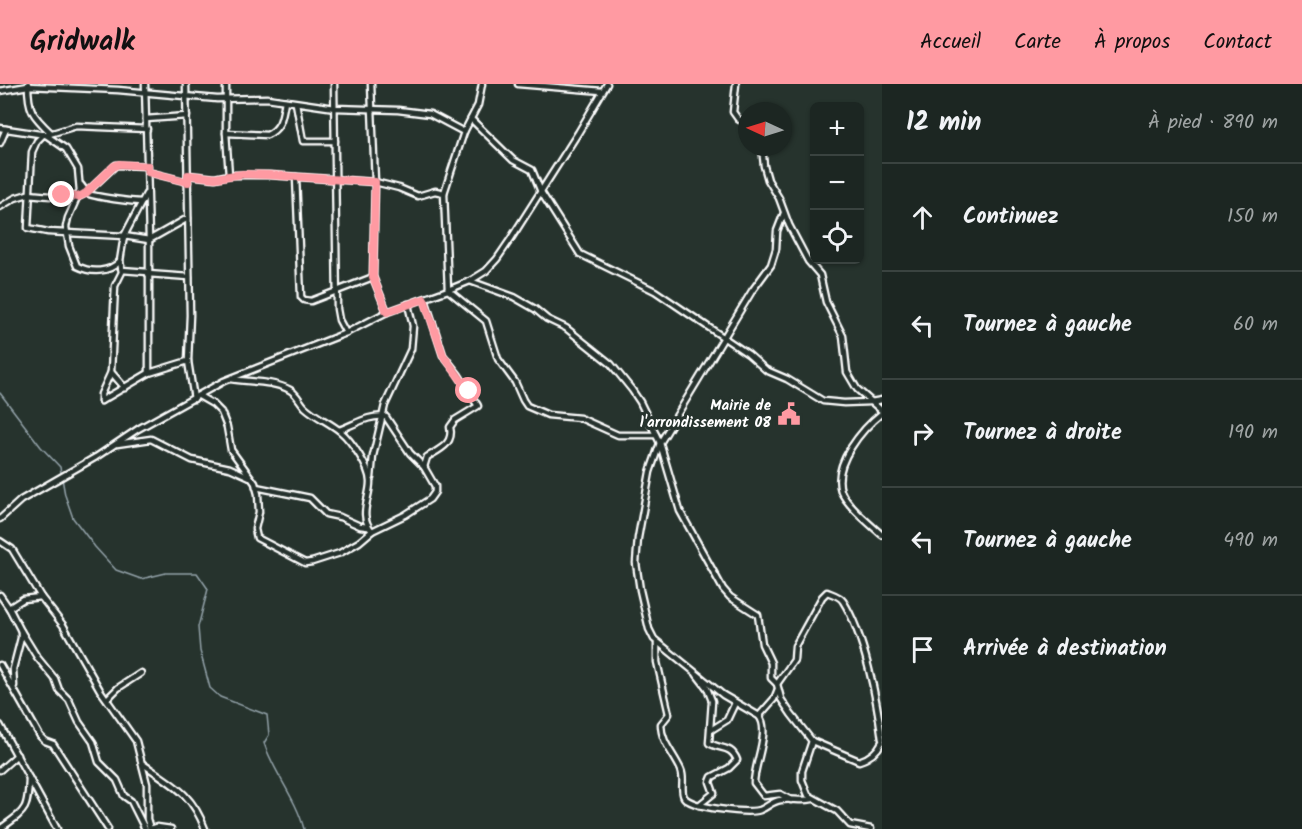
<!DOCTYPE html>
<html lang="fr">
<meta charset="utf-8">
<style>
:root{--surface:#1c2622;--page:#252e2a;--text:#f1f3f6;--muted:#a0a5a5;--line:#3a4340;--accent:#ff9aa2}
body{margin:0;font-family:Kalam,sans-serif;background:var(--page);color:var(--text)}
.controls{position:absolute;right:18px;top:18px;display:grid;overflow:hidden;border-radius:9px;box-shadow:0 2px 4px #0004}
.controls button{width:54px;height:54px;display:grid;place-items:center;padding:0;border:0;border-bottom:2px solid var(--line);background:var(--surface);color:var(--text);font:30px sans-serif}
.compass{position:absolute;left:738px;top:18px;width:54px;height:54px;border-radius:50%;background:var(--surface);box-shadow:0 2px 4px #0004;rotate:274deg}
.stop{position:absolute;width:18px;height:18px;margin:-14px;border:4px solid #ff9aa2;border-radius:50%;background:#fff}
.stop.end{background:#ff9aa2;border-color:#fff;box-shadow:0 2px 6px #0008}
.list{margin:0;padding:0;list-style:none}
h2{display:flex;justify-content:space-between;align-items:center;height:78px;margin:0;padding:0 24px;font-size:26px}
h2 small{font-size:20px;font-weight:400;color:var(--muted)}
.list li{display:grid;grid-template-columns:39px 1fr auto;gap:18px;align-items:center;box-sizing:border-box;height:108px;padding:0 24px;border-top:2px solid var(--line)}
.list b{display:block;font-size:22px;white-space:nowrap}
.list em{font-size:20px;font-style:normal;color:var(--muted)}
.icon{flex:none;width:33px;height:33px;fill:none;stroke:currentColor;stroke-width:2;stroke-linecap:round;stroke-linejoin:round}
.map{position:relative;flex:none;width:882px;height:745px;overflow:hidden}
header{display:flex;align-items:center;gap:36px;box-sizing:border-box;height:84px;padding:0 30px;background:var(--accent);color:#111}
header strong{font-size:28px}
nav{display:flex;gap:33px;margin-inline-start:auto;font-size:21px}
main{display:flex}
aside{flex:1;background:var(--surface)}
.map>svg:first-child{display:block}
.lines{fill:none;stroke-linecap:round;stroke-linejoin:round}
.stream{stroke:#93a2a9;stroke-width:1.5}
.minor-casing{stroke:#fff;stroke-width:9}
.minor{stroke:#26332d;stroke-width:4.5}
.route{stroke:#ff9aa2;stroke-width:8}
.labels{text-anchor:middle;stroke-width:6;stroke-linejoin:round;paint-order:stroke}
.poi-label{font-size:15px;font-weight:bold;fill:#fff;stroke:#26332d;text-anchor:end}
</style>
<header>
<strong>Gridwalk</strong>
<nav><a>Accueil</a><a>Carte</a><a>À propos</a><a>Contact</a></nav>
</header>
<main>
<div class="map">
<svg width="882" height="745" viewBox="0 0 882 745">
<rect width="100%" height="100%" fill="#26332d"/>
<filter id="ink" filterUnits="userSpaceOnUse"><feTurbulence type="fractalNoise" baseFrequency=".0167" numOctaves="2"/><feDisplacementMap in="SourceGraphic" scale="12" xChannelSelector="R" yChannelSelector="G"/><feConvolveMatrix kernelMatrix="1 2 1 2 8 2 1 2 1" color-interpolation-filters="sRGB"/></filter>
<g filter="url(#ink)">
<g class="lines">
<!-- stream -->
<path class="stream" d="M0,309L41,363L60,383L65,411L73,434L95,463L116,486L141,495L166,489H197L208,505L198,543L200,567L210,604L220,613L267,631L269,651L264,659C274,689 296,714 304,745"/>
<!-- minor casing -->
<g class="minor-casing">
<g id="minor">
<path d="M28,0C28,26 32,31 51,49"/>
<polyline points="145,0 149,156 149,289"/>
<polyline points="186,0 190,231 188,277 194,315"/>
<polyline points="226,0 226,49 229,91"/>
<polyline points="334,0 337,225 339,236 346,249"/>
<polyline points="371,0 375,98 373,193 387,228"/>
<polyline points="518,0 602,7"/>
<polyline points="736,0 733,28 738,35 747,40"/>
<polyline points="0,7 28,2 118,6 217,15 267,14 335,24 398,26 430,30 464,48 444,109"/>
<polyline points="296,19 303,57 335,57"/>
<polyline points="146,35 187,32"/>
<polyline points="471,35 513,76 532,86 541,108 580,170 655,207 748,270 766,286 787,295 823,317 844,319 871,318 882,316"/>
<polyline points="0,44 46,51 76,42 147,45"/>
<polyline points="464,48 478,21 482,0"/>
<path d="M226,49L267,51C282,44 282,32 285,17"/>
<polyline points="44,50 37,57 32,68 28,144 48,148 124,152 149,156 188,134"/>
<path d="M46,51L66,65L78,85L80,107L68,134L66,143L69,162L77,182C91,189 109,189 120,177"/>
<polyline points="0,59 6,45"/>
<polyline points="762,63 764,82 768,96 779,114 789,141 808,177 820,191 826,218 843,252 847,288 857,305 882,327"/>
<polyline points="148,88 188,98"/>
<polyline points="188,91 215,94 229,91 269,91 375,98 399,104 418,112 435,107 444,109 448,206 486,237 498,275 515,298 523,316 527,322 548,331 580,334 618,351 656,351"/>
<polyline points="296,93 301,213 304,216 311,217 373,193"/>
<path d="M81,101C82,102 86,108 87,109C93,113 134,118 142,118"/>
<polyline points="0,123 15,114 28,110 50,112 62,111 78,113 86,109 116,81 148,82"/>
<path d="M784,129L777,147L776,165L771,181L752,207L660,359L650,388L638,454L636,479L640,506L649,545L654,555L723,611L759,632C771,646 754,680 754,699L764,712L780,710L791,716"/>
<polyline points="122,186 148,188"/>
<polyline points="148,190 189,193"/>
<polyline points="470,197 514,213 535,225 547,235 566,244 611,280 632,306 640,318 660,359 680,427 723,505 730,513 758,531 762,560 771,579 771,594 777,600 781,615 791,630 812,657 802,687 802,696 808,711 837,727 850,741 871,745"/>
<path d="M231,295C250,298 274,297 290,306C297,310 300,318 305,323C316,333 329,338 340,347C351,356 370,384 370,398C370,415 358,431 372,447"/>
<polyline points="125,304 111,288 115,202 122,188 120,177 124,152 146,110"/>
<path d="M199,312L213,320L221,328L227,343L231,366L255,399L258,410L259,428L255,445L257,454L305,479L312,478L340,469L359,458L372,447L405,431L430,415L435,408V402L424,383L410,369L386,333C369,330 354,341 339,346"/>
<polyline points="101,317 149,289 188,277"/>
<polyline points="101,317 101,310 111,288"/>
<path d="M882,329C863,344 832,380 841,407C847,422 870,440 882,451"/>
<polyline points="117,360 151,355 192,376 230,384 250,393"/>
<path d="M424,383L427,373C440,365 454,360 450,343L455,336L478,322L458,290L443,271L425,215"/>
<polyline points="371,394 373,372 385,321 411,265 413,242 408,220"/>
<polyline points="256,403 310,414 326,430 340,433 360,442 368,443"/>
<polyline points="0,435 21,416 96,373 138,345 224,297 346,249 387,228 448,206 470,197 486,187 497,175 510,156 578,49 607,0"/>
<polyline points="0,457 12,465 41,513 63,541 100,606 136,657 147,700 147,735 150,745"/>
<polyline points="0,511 9,524 23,515 41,513"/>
<polyline points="9,524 21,547 21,554 13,585 14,602"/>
<polyline points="21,547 37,573 55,595 59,606 69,616 79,638 93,658 99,678 117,696 124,712 131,717 145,745"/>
<path d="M657,559V578L669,630L661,640C661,658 674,670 681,686C685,695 680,706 684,713C691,724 748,730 760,726C768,723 772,717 781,716C792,714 801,718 813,715"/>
<polyline points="0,581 40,652 45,657 53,660 108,745"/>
<path d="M697,591L707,604L712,617L709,659C721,666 731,661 737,676L729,684L712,693L710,698L714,709L699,721"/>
<path d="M777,600L794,576L795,562L822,513L827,508C832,510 840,512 843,517C864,550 877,615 882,655"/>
<polyline points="107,615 118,604 141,589"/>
<polyline points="759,632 774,615 778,605"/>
<polyline points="0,641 57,745"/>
<polyline points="711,646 727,636 735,619"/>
<path d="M812,657L859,677C869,674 877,668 882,658"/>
<path d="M143,680C173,701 192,709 205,745"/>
<polyline points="0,686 17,671"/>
<path d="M0,745C26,726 28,727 29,694"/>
<polyline points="151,745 157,743 171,745"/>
</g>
</g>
<!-- minor -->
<use href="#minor" class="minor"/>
</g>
</g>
<g class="lines" filter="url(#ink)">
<!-- route -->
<polyline class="route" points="62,111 78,113 85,110 114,82 119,80 148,82 148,88 188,98 188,91 215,94 243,90 269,91 375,98 373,193 387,228 424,215 443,271 469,307"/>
</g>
<!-- icons -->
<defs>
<g id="civic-bare" transform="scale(1.8)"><path d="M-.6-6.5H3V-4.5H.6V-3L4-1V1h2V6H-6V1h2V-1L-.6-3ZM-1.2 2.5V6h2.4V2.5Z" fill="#ff9aa2" stroke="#26332d" stroke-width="2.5" paint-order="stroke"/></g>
</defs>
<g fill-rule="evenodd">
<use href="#civic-bare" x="789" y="330"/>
</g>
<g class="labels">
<!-- poi labels -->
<g class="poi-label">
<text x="771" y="326">Mairie de<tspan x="771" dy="17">l'arrondissement 08</tspan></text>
</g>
</g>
</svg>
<div class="controls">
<button>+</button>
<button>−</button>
<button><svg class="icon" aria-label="locate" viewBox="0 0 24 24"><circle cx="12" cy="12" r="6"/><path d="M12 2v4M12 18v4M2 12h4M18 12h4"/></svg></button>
</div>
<svg class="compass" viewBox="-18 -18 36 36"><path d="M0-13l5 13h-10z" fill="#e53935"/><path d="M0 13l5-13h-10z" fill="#a0a5a5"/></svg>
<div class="stop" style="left:469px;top:307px"></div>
<div class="stop end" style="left:62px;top:111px"></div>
</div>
<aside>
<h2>12 min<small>À pied · 890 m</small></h2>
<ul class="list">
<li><svg class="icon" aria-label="ahead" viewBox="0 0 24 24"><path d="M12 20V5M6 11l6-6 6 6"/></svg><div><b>Continuez</b></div><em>150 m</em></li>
<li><svg class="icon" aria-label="left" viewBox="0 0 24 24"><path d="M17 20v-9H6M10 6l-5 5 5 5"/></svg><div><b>Tournez à gauche</b></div><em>60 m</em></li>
<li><svg class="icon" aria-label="right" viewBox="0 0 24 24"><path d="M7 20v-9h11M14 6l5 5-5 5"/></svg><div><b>Tournez à droite</b></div><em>190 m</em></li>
<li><svg class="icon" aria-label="left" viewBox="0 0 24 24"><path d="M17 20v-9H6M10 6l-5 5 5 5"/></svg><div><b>Tournez à gauche</b></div><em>490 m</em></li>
<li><svg class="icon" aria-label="arrive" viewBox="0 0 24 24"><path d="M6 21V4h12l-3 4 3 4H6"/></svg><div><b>Arrivée à destination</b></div></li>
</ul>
</aside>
</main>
